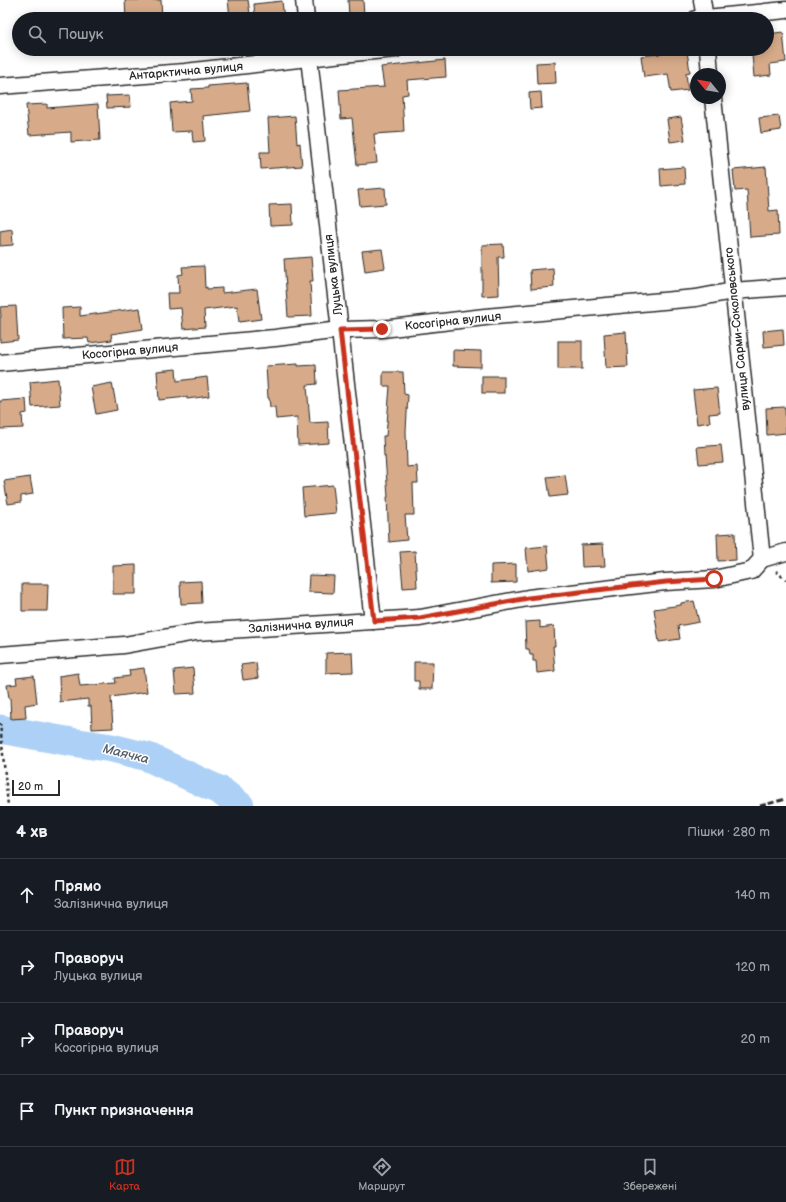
<!DOCTYPE html>
<html lang="uk">
<meta charset="utf-8">
<style>
:root{--surface:#171b24;--page:#242831;--text:#f1f3f6;--muted:#9ea1a6;--line:#363941;--accent:#c8321e}
body{margin:0;font-family:"Balsamiq Sans",sans-serif;background:var(--page);color:var(--text)}
.compass{position:absolute;left:690px;top:68px;width:36px;height:36px;border-radius:50%;background:var(--surface);box-shadow:0 2px 10px #0003;rotate:300deg}
.scale{position:absolute;left:12px;bottom:10px;width:48px;box-sizing:border-box;padding-left:4px;border:2px solid #2b2b2b;border-top:0;font-size:11px;line-height:14px;white-space:nowrap;color:#2b2b2b;-webkit-text-stroke:3px #fff;paint-order:stroke}
.stop{position:absolute;width:12px;height:12px;margin:-9px;border:3px solid #c8321e;border-radius:50%;background:#fff}
.stop.end{background:#c8321e;border-color:#fff;box-shadow:0 1px 4px #0008}
.list{margin:0;padding:0;list-style:none}
h2{display:flex;justify-content:space-between;align-items:center;height:52px;margin:0;padding:0 16px;font-size:17px}
h2 small{font-size:13px;font-weight:400;color:var(--muted)}
.list li{display:grid;grid-template-columns:26px 1fr auto;gap:12px;align-items:center;box-sizing:border-box;height:72px;padding:0 16px;border-top:1px solid var(--line)}
.list b{display:block;font-size:15px;white-space:nowrap}
.list p{margin:0;font-size:13px;white-space:nowrap;color:var(--muted)}
.list em{font-size:13px;font-style:normal;color:var(--muted)}
.icon{flex:none;width:22px;height:22px;fill:none;stroke:currentColor;stroke-width:2;stroke-linecap:round;stroke-linejoin:round}
.map{position:relative;flex:none;width:786px;height:806px;overflow:hidden}
.search{position:absolute;background:var(--surface);box-shadow:0 2px 10px #0003;left:12px;right:12px;top:12px;height:44px;display:flex;align-items:center;gap:10px;box-sizing:border-box;padding:0 14px;border-radius:22px;color:var(--muted);font-size:15px}
.sheet{height:340px;background:var(--surface)}
nav{display:flex;justify-content:space-around;align-items:center;box-sizing:border-box;height:56px;border-top:1px solid var(--line);background:var(--surface);font-size:11px;color:var(--muted)}
nav a{display:grid;justify-items:center;gap:2px}
nav .on{color:var(--accent)}
.map>svg:first-child{display:block}
.lines{fill:none;stroke-linecap:round;stroke-linejoin:round}
.river{stroke:#add1f6;stroke-width:29}
.building{fill:#d7ab89;stroke:#2b2b2b}
.minor-casing{stroke:#2b2b2b;stroke-width:19}
.path{stroke:#2b2b2b;stroke-width:2.5;stroke-dasharray:3 3;stroke-linecap:butt}
.minor{stroke:#fff;stroke-width:16}
.rail{stroke:#2b2b2b;stroke-width:3;stroke-dasharray:6 3;stroke-linecap:butt}
.route{stroke:#c8321e;stroke-width:5}
.labels{text-anchor:middle;stroke-width:3;stroke-linejoin:round;paint-order:stroke}
.street-label{font-size:12px;fill:#2b2b2b;stroke:#fff}
.water-label{font-size:13px;font-style:italic;fill:#525d68;stroke:#fff}
</style>
<div class="map">
<svg width="786" height="806" viewBox="0 0 786 806">
<rect width="100%" height="100%" fill="#fff"/>
<filter id="ink" filterUnits="userSpaceOnUse"><feTurbulence type="fractalNoise" baseFrequency=".025" numOctaves="2"/><feDisplacementMap in="SourceGraphic" scale="8" xChannelSelector="R" yChannelSelector="G"/><feConvolveMatrix kernelMatrix="1 2 1 2 8 2 1 2 1" color-interpolation-filters="sRGB"/></filter>
<g filter="url(#ink)">
<g class="lines">
<!-- river -->
<polyline class="river" points="0,729 72,742 112,748 148,757 221,791 240,806"/>
</g>
<!-- building -->
<g class="building">
<polygon points="125,0 161,0 162,19 126,19"/>
<polygon points="228,0 248,0 250,14 230,17"/>
<polygon points="348,0 363,0 364,15 349,16"/>
<polygon points="282,1 284,19 255,19 254,4"/>
<polygon points="783,32 786,62 770,64 771,75 754,77 752,54 764,53 764,49 767,49 767,34"/>
<polygon points="687,51 690,72 686,73 688,90 671,92 668,74 644,77 641,56"/>
<polygon points="445,60 446,77 407,80 408,94 402,95 404,132 374,134 377,163 357,165 352,118 341,119 339,90 384,87 381,67"/>
<polygon points="555,62 556,83 537,84 536,63"/>
<polygon points="247,83 250,111 203,116 205,141 193,142 192,131 172,132 170,103 192,101 191,89 208,88 208,86"/>
<polygon points="541,92 542,108 530,109 529,93"/>
<polygon points="130,95 131,107 107,108 106,96"/>
<polygon points="47,104 47,108 98,104 100,140 71,142 71,132 29,135 26,105"/>
<polygon points="295,116 297,144 300,143 302,166 261,169 260,152 270,152 268,118"/>
<polygon points="779,116 781,130 761,133 759,118"/>
<polygon points="681,117 685,140 670,142 667,119"/>
<polygon points="684,167 685,184 661,186 660,169"/>
<polygon points="766,167 769,211 778,210 779,235 750,237 747,190 735,191 733,170"/>
<polygon points="385,188 386,204 360,206 358,190"/>
<polygon points="292,204 293,225 270,226 269,205"/>
<polygon points="12,229 13,245 0,246 0,231"/>
<polygon points="503,244 504,257 498,257 499,295 482,296 482,245"/>
<polygon points="382,249 385,268 365,271 362,251"/>
<polygon points="311,257 313,281 310,281 312,316 288,317 284,259"/>
<polygon points="204,266 205,288 207,287 207,289 222,288 222,293 257,289 261,319 239,322 237,306 204,310 205,327 183,329 181,308 168,309 167,293 179,293 178,275 183,274 182,267"/>
<polygon points="553,268 554,287 531,289 530,270"/>
<polygon points="16,306 18,340 0,342 0,317 1,317 0,307"/>
<polygon points="80,307 80,316 140,308 143,329 111,334 112,340 89,343 88,338 63,339 62,308"/>
<polygon points="783,329 784,345 764,347 763,331"/>
<polygon points="626,332 628,367 606,368 604,334"/>
<rect x="558" y="341" width="24" height="28"/>
<polygon points="453,350 481,351 481,367 453,366"/>
<polygon points="298,364 298,366 316,365 317,384 307,385 310,423 328,422 329,443 298,445 297,417 276,419 275,407 270,407 269,398 268,398 266,366"/>
<polygon points="176,369 177,381 207,377 209,396 187,399 187,397 159,400 157,371"/>
<polygon points="383,372 403,372 404,394 408,395 406,431 407,467 417,466 418,483 413,483 414,515 405,515 407,540 389,542 387,497 388,497 385,456 384,456 383,436 386,436 390,386 383,386"/>
<rect x="482" y="376" width="22" height="17"/>
<polygon points="58,379 60,405 32,407 30,382"/>
<polygon points="112,383 117,410 96,414 91,387"/>
<polygon points="717,388 720,413 709,414 710,422 697,424 693,390"/>
<polygon points="26,399 27,413 22,414 23,428 0,429 0,401"/>
<polygon points="785,407 786,433 767,435 766,408"/>
<polygon points="721,445 723,462 699,464 697,447"/>
<polygon points="565,475 568,495 550,497 547,477"/>
<polygon points="30,477 33,494 21,496 21,502 8,504 4,481"/>
<polygon points="333,485 336,513 304,516 302,488"/>
<polygon points="735,533 736,560 718,561 717,534"/>
<polygon points="603,544 605,566 582,567 581,545"/>
<polygon points="547,546 549,568 528,571 526,548"/>
<polygon points="415,551 417,587 403,588 400,552"/>
<polygon points="516,564 516,582 491,583 491,565"/>
<polygon points="136,565 136,594 113,594 113,566"/>
<polygon points="309,575 334,576 333,593 308,592"/>
<polygon points="201,581 202,603 181,604 180,582"/>
<polygon points="22,584 48,584 47,611 22,611"/>
<polygon points="694,601 699,622 678,626 680,639 659,642 654,609 681,605 681,603"/>
<polygon points="540,621 540,628 554,626 555,646 553,646 555,671 537,673 536,661 533,661 533,655 530,655 529,649 526,649 525,622"/>
<polygon points="352,652 353,672 326,673 326,653"/>
<polygon points="414,662 433,662 432,689 419,689 419,681 414,681"/>
<polygon points="256,663 258,678 243,680 241,665"/>
<polygon points="144,668 147,692 111,697 113,728 92,729 91,706 88,706 88,699 60,702 59,676 78,673 80,686 116,683 115,678 130,676 129,670"/>
<polygon points="193,668 195,693 176,694 174,670"/>
<polygon points="34,676 37,703 25,705 26,718 11,719 10,698 9,698 7,685 17,684 16,678"/>
</g>
<g class="lines">
<!-- minor casing -->
<g class="minor-casing">
<g id="minor">
<polyline points="304,0 306,19"/>
<polyline points="702,0 705,19"/>
<polyline points="696,19 786,10"/>
<polyline points="308,49 373,621"/>
<polyline points="708,49 710,74"/>
<polyline points="0,86 185,72 352,53 396,49"/>
<polyline points="713,98 762,559"/>
<polyline points="0,363 275,338 340,330 382,329 485,317 696,298 733,291 786,287"/>
<polyline points="0,655 124,645 196,632 420,618 528,598 665,582 714,579 751,571 762,559 786,552"/>
</g>
</g>
<!-- path -->
<g class="path">
<polyline points="776,571 786,580"/>
<polyline points="0,723 8,806"/>
</g>
<!-- minor -->
<use href="#minor" class="minor"/>
<!-- rail -->
<polyline class="rail" points="760,806 786,799"/>
</g>
</g>
<g class="lines" filter="url(#ink)">
<!-- route -->
<polyline class="route" points="382,329 340,330 374,621 420,618 528,598 666,582 714,579"/>
</g>
<g class="labels">
<!-- street labels -->
<g class="street-label">
<text transform="translate(186 71) rotate(-5)" y="4">Антарктична вулиця</text>
<text transform="translate(333 275) rotate(-97)" y="4">Луцька вулиця</text>
<text transform="translate(453 321) rotate(-6)" y="4">Косогірна вулиця</text>
<text transform="translate(737 329) rotate(-96)" y="4">вулиця Сарми-Соколовського</text>
<text transform="translate(130 351) rotate(-5)" y="4">Косогірна вулиця</text>
<text transform="translate(301 625) rotate(-4)" y="4">Залізнична вулиця</text>
</g>
<!-- water labels -->
<g class="water-label">
<text transform="translate(126 753) rotate(14)" y="5">Маячка</text>
</g>
</g>
</svg>
<svg class="compass" viewBox="-18 -18 36 36"><path d="M0-13l5 13h-10z" fill="#e53935"/><path d="M0 13l5-13h-10z" fill="#9ea1a6"/></svg>
<div class="scale">20 m</div>
<div class="stop" style="left:714px;top:579px"></div>
<div class="stop end" style="left:382px;top:329px"></div>
<div class="search"><svg class="icon" aria-label="search" viewBox="0 0 24 24"><circle cx="10" cy="10" r="6"/><path d="M15 15l6 6"/></svg>Пошук</div>
</div>
<section class="sheet">
<h2>4 хв<small>Пішки · 280 m</small></h2>
<ul class="list">
<li><svg class="icon" aria-label="ahead" viewBox="0 0 24 24"><path d="M12 20V5M6 11l6-6 6 6"/></svg><div><b>Прямо</b><p>Залізнична вулиця</p></div><em>140 m</em></li>
<li><svg class="icon" aria-label="right" viewBox="0 0 24 24"><path d="M7 20v-9h11M14 6l5 5-5 5"/></svg><div><b>Праворуч</b><p>Луцька вулиця</p></div><em>120 m</em></li>
<li><svg class="icon" aria-label="right" viewBox="0 0 24 24"><path d="M7 20v-9h11M14 6l5 5-5 5"/></svg><div><b>Праворуч</b><p>Косогірна вулиця</p></div><em>20 m</em></li>
<li><svg class="icon" aria-label="arrive" viewBox="0 0 24 24"><path d="M6 21V4h12l-3 4 3 4H6"/></svg><div><b>Пункт призначення</b></div></li>
</ul>
</section>
<nav>
<a class="on"><svg class="icon" aria-label="map" viewBox="0 0 24 24"><path d="M3 6l6-2 6 2 6-2v14l-6 2-6-2-6 2zM9 4v14M15 6v14"/></svg>Карта</a>
<a><svg class="icon" aria-label="directions" viewBox="0 0 24 24"><path d="M12 3l9 9-9 9-9-9zM9 14v-3h6M13 9l2 2-2 2"/></svg>Маршрут</a>
<a><svg class="icon" aria-label="saved" viewBox="0 0 24 24"><path d="M7 4h10v16l-5-4-5 4z"/></svg>Збережені</a>
</nav>
